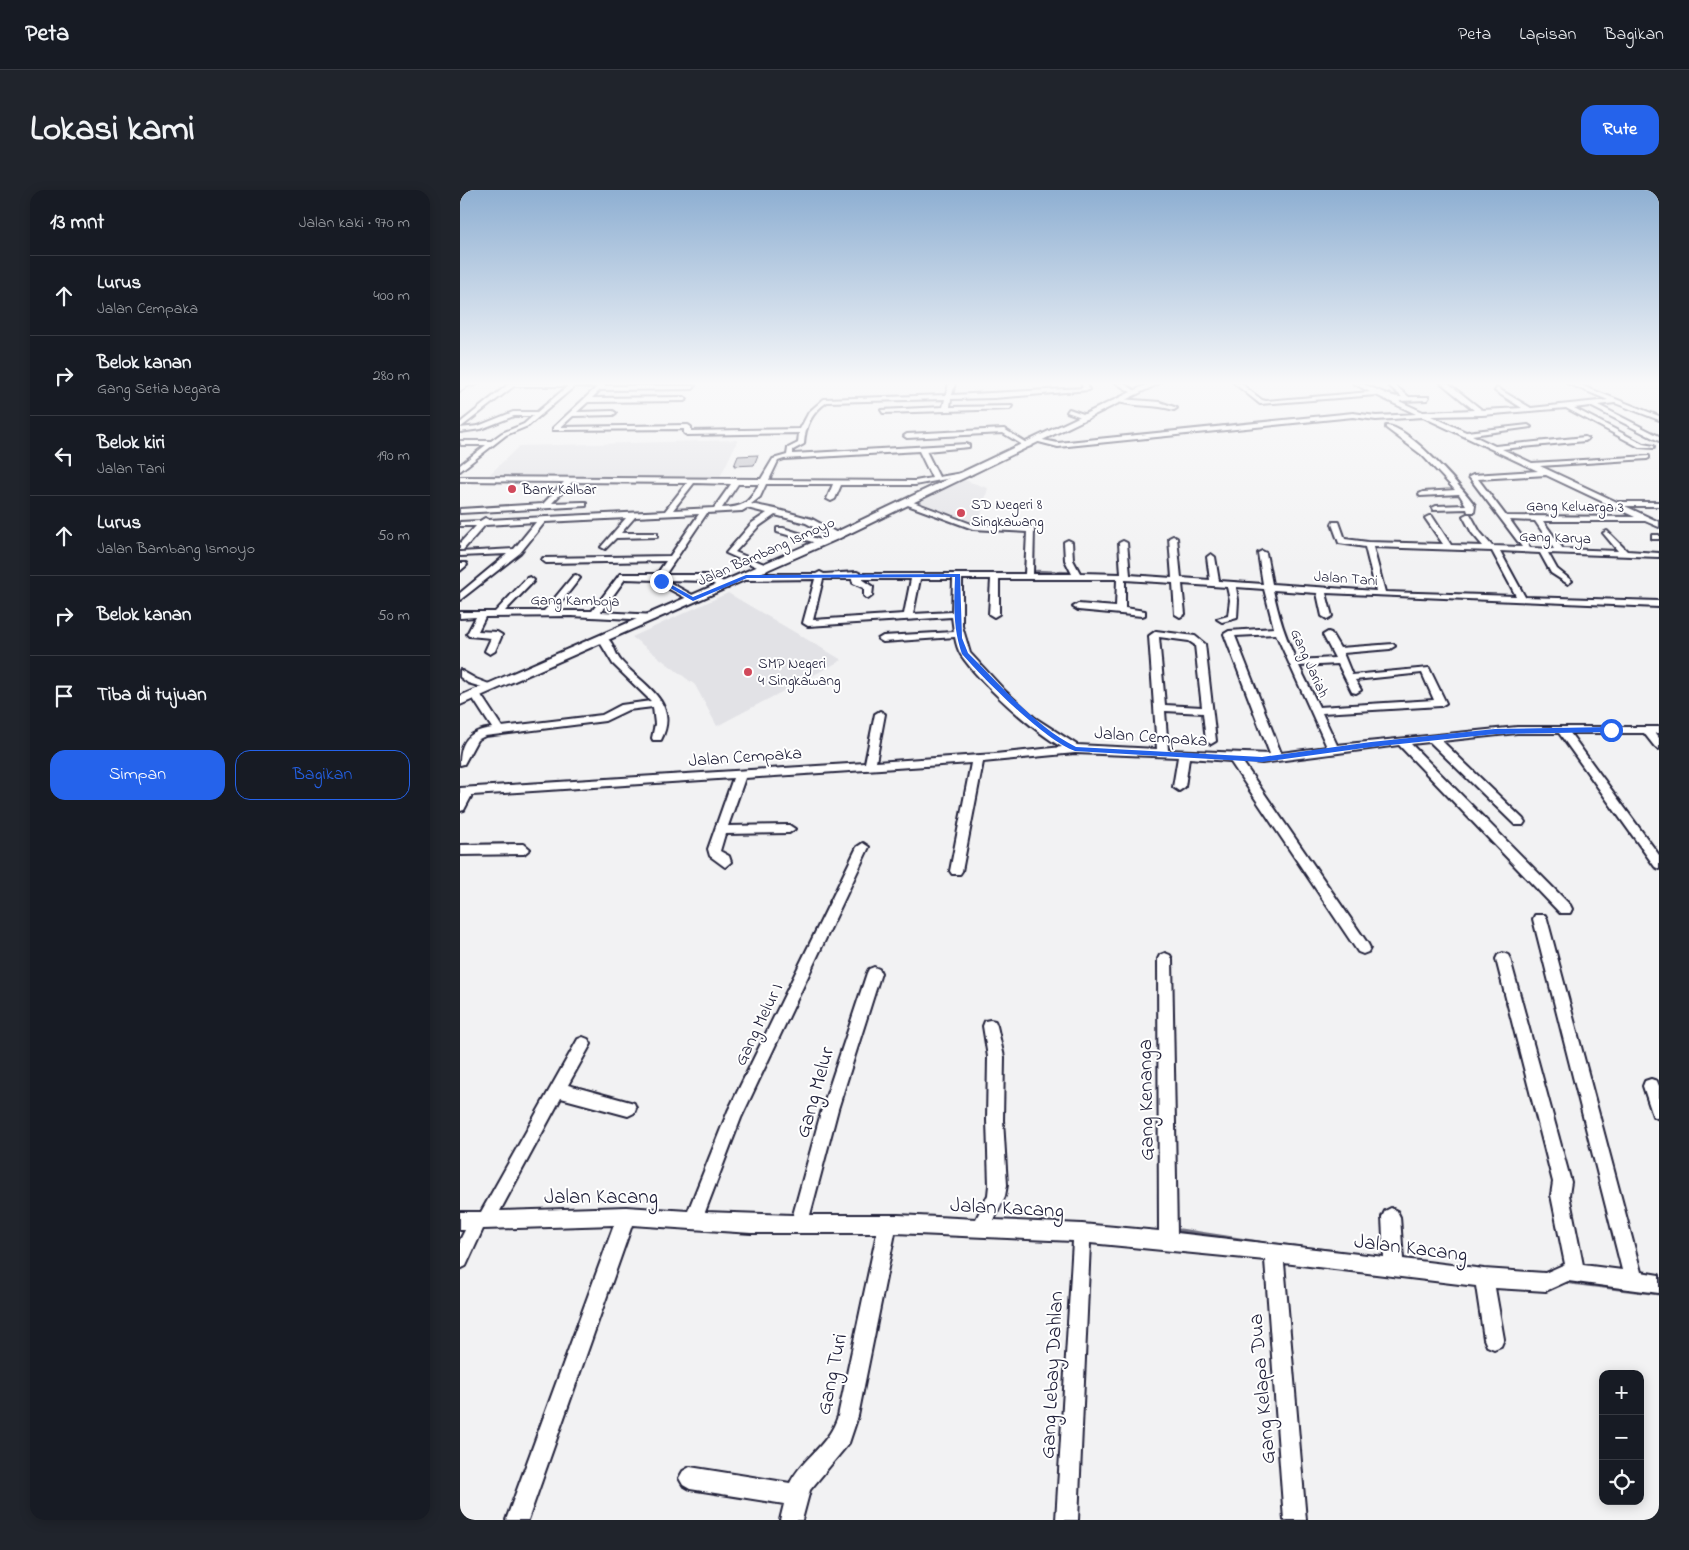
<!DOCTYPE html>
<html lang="id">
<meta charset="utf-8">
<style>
:root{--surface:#171b24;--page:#20242c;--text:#f1f3f6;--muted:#9ea1a6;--line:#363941;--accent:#2563eb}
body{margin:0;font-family:"Indie Flower",sans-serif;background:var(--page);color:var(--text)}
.controls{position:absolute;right:15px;bottom:15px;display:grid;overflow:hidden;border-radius:10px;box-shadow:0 2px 12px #0003}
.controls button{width:45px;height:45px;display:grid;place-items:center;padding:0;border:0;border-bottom:1px solid var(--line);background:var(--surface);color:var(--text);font:25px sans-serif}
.stop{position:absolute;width:15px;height:15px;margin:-11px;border:4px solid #2563eb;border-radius:50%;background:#fff}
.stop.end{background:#2563eb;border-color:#fff;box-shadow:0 1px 5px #0008}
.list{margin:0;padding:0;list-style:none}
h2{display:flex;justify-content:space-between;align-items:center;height:65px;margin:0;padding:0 20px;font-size:21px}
h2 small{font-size:16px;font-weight:400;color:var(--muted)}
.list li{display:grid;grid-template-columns:32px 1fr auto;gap:15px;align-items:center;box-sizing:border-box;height:80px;padding:0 20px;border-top:1px solid var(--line)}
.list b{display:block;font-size:19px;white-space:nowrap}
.list p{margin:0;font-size:16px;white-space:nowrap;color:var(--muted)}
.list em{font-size:16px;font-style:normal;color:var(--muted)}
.actions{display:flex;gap:10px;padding:15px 20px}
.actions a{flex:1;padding:11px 0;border:1px solid var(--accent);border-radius:15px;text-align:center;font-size:18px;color:var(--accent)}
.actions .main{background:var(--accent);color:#fff}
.icon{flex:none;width:28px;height:28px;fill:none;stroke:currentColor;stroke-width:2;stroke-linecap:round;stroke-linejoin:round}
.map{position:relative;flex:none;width:1199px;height:1330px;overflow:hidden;border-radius:15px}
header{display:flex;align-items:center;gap:30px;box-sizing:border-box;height:70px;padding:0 25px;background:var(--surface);border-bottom:1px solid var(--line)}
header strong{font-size:24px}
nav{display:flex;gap:28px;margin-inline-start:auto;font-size:18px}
.intro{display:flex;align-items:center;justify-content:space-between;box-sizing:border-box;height:120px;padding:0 30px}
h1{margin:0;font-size:35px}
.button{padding:12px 22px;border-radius:15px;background:var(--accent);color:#fff;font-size:18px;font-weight:700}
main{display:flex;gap:30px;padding:0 30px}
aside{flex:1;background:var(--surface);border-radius:15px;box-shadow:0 2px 12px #0003}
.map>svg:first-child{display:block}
.built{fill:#e2e2e6}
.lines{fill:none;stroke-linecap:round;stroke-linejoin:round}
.stream-far1{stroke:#727282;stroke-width:2.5}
.stream{stroke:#727282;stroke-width:5}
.river{fill:#a8a8b2;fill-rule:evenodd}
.building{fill:#bebec6;stroke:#22223b}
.minor-casing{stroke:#22223b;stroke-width:4}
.major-casing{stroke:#22223b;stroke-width:4}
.highway-casing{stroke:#22223b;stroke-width:3}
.minor{fill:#fff;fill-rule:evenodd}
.major{fill:#fff;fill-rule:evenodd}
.highway{fill:#fff;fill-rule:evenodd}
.route{fill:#2563eb}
.poi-dot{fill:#d1495b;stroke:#fff;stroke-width:2}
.labels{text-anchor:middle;stroke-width:4;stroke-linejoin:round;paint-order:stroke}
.far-poi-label{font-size:15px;fill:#22223b;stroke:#fff;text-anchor:start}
.far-street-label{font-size:15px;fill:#22223b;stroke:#fff}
.street-label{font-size:18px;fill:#22223b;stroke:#fff}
.near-street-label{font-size:21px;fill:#22223b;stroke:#fff}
</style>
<header>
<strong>Peta</strong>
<nav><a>Peta</a><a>Lapisan</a><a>Bagikan</a></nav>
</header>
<div class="intro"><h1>Lokasi kami</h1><a class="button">Rute</a></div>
<main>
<aside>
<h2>13 mnt<small>Jalan kaki · 970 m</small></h2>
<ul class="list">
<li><svg class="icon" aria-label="ahead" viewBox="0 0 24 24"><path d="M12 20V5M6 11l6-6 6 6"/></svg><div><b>Lurus</b><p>Jalan Cempaka</p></div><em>400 m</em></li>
<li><svg class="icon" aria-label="right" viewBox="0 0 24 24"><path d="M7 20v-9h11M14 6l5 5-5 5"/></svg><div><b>Belok kanan</b><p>Gang Setia Negara</p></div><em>280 m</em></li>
<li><svg class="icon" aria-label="left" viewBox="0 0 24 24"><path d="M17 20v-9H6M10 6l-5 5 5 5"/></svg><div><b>Belok kiri</b><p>Jalan Tani</p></div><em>190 m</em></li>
<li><svg class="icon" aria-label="ahead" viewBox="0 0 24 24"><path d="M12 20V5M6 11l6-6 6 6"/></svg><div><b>Lurus</b><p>Jalan Bambang Ismoyo</p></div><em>50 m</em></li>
<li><svg class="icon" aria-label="right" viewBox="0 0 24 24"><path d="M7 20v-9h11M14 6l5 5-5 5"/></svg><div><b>Belok kanan</b></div><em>50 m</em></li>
<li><svg class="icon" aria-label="arrive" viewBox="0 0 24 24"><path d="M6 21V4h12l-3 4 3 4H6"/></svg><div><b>Tiba di tujuan</b></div></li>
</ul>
<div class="actions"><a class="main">Simpan</a><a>Bagikan</a></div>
</aside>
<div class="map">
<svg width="1199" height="1330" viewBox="0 0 1199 1330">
<rect width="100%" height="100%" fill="#f2f2f3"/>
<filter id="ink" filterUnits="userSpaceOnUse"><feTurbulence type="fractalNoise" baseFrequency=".02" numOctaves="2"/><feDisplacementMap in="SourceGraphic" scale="10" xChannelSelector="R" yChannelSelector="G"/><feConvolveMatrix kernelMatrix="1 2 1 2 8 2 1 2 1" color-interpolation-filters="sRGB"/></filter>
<g filter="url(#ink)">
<!-- built -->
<g class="built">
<polygon points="278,250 260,287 27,287 59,256"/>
<polygon points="504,290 528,298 519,333 513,337 455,312"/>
<polygon points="268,403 382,470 257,536 235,495 172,447"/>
</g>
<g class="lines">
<!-- stream-far1 -->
<g class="stream-far1">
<polyline points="571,383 577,381 644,384"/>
<polyline points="677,386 693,387"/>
<polyline points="755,391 806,394"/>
<polyline points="1062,407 1145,410"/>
</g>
<!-- stream -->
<g class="stream">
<polyline points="720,1041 799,1053"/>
<polyline points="815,1055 876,1062"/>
<polyline points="1103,1091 1199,1103"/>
</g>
<!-- river -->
<polygon class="river" points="895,193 906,193 930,205 922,207"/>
</g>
<!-- building -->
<polygon class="building" points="298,265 294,275 274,276 278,266"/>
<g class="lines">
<!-- minor casing -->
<g class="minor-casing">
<g id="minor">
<polygon points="5,193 12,193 0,201 0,196"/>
<path d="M50,193H132L144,194V196H235L233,199L140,200L132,208L224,207L227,209L224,211L128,212L117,222L153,221L156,223L153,225L113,226L101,237L228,235L231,237V241L340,239L349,222L364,209L486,205L489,193H495L492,205L623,198L621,193H627L629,200L534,208L491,209L490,217L552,216L550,219L423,223L421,220L483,217L485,209L367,212C352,222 345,236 344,254L333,260V264L507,254L509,255V257L466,261L479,287L508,282L512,284L455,295H381L375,309L371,311L367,309L373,294H306L300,307L291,314L315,319L352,329L379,344V348H373L346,333L315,325L298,337L275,362L309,376L310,378L306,381L266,363L292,333L307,323L287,318L282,321L247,323L205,385H249L268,394V398H262L247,391L205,390L236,407L237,409L233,412L198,393L196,390L165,389L141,422L195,425V429L192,430L111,426L25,427L18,441L37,442L42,445L35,461L30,464L25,461L31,448L9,446L7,444L16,427L0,428V422H35L67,388L70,387L74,390L73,392L45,421H84L113,386L116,385L120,388L94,421H132L160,384H197L206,371L86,373L82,370L83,368L210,366L239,324L175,327L161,343H197V347L156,348L145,359L141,357L166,328L85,332L60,363L0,410V403L47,364L0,366V362L54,359L76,332L25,335L3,360H0V353L16,336H0V332L20,331L25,328L29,330L205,321L227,293L112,292L92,313L123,312H126V316L0,323V319L83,314L104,292L0,291V287L301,289L313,269L327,265L328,258L338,253L339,243L227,245L224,243V239L93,240V238L137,197L115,196L68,236L46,245L0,281V275L26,255H1L0,251H31L42,243L64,234L73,226H54L21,239L0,242V238L18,236L53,222H77L108,196H54L0,238V233ZM459,261L472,288L455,291L309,290L318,271L324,269ZM234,293L271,294L254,318L213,320ZM278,294H299C289,314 283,317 262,318Z"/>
<polygon points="656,193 663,193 679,203 674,204"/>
<path d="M774,193H780L802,210L806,211L910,202L893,193C911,193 924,207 942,207L926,193H932L949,207H969L967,210L939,211L963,222L1014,220L981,193H988L1022,220L1062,218L1035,201L1037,198L1071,218L1148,210L1107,193H1115L1199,226V230L1155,213L1138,215L1199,246V251L1130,216L1114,218L1183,254L1194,256V258L1179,257L1106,218L1022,225L971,226L1006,242L1068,235L1071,237L1012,245L1035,256L1125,247L1128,249L1125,251L1042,259L1072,273L1189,266V268L1187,269L1080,276L1157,312H1199V316H1165L1199,332V337L1185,331H1083L1103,359L1158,361L1143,343L1147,341L1167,361L1199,363V367L1088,363L1097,379L1112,391L1108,394L1091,383L1080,363L1040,361L1065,407L1199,411V417L866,403L872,426L867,429L862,426L857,403L813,400C818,424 825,447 836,470L875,468L863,445L868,442L871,443L880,458L933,454L935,456L930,459L883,463L892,485L969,478L986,513L981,516L862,523L877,555L1057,537H1199V543H1195L1199,548V559L1195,557L1184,543H1110L1199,665V679L1195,677L1099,543H1057L982,551L1063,629L1065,632L1063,635H1055L970,552L951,554L1110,715L1112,719L1110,723H1100L939,555L802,573L782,571L908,754L910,758L908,762L903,764L898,762L770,571L729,568L725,597L719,601L713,597L718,567L615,563L523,572L502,681L500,684H492L490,681L511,573L285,588L268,636L329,635L335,639L329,643L265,644L260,661L269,666L271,672L265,677L250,666L248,659L273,588L12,605L4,620L0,621V598L405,573L415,524L420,521L425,524L416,572L535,564L602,557C574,542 519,492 501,465C498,460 496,453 495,447L423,452L418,449L423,446L494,442L492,427L348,436L343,433L355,389L286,390L282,387L286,384H356L360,382L364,384L397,382L401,384H565L567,342L513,339L445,314V310H448L514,335L574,338L573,384H612L605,370L604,352L608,350L612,352L613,370L620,383L661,384L659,353L663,351L667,353L670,385L712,388L709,348L713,346L717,348L721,388L750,390L747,367L751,364L755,367L759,391L803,394L798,363L802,361L806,363L812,394L916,401L905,357L879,353L872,334L873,332H879L885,349L908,352L983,354L965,328L969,326H972L991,355L1023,356L1012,343L1003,326L1007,324H1010L1020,342L1032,356L1062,357L1009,287L1013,285L1078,281L963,227L916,230L893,227L598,257L575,251L578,249L598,253L893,223L916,226L956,224L916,205L800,214ZM1086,285L1175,327L1046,326L1018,289ZM1050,330L1075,331L1094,359L1070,358ZM913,357L1032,361L1056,406L925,402ZM363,389H392L393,393L404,398V406L408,409L412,406L413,397L401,389H451L444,424L353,430ZM460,389H493L492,422L453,424ZM502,389H531L529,424L534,427L539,424V389H657L656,417L618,414L613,417L618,420L682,426L685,425V421L665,418V390L713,393L715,424L720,427L725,424L722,394L767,397L770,410L768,426L757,429L762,432L777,428L778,410L776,397L804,399L814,438L769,441L764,444L810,564L708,560L705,521L743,523L746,551L751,554L756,551L745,454L735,446L696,441L689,446L697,559L617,555L575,528L545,501L510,463L502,436ZM816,444L867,557L821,563L775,446ZM699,447L729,451L735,455L742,517L705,515ZM878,474L892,502L896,503L901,500L895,490L962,483L974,510L859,517L839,476Z"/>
<path d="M660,209L700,212L717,218L714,220C695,214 677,217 658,212Z"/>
<polygon points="609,219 629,226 630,227 627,229 607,222"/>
<path d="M926,236C947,234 1002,298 1015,315L1014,322H1008L1007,319L973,320L972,318L976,316L1006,315L999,304L960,306L959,304L963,302L995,300L962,265L926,238Z"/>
<polygon points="544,239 571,256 566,257 543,243 447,248 444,246 447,244"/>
<polygon points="317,338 323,338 367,352 360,354 317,342"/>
<rect x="1192" y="345" width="7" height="4"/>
<polygon points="0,373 6,373 7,375 0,381"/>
<path d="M143,446C154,450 154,463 161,471C182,495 221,512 201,550H193L192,548L195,534L193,517L168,520L145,531L25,546L17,550L4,574L0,575C0,552 8,541 32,538L10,504L11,502H19L42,537L142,525L161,515L191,511L153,474L138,449Z"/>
<polygon points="0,480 16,489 37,497 32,500 8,493 0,487"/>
<path d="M403,653L409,657L281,928L245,1022L333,1025L362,919L407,783L409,779L414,777L419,779L421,783L378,919L350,1025H438L516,1029L528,1005L529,995L527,930L528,867L523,836L525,831L530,830L535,831L537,836L544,867L543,930L547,995L545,1006L534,1030L622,1034L699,1041L698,769L700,765L705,763L710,765L712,769L717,1043L924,1067L922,1027L925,1021L931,1018L937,1021L940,1027L943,1069L1024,1079L1085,1083L1105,1074L1091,1005L1093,992L1036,769L1038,765L1043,763L1048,765L1050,769L1111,992L1109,1005L1123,1075L1162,1080L1073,729L1075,725H1085L1087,729L1181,1082L1199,1085V1103L1108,1091L1086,1101L1035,1098L1044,1149L1041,1156L1034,1159L1027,1156L1024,1149L1016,1096L824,1073L846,1330H824L805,1070L630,1053L618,1330H596L613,1051L435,1043L398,1226L389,1253L350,1300L342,1330H320L324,1314L230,1299L223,1295L219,1288L223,1281L230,1277L330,1293C343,1267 368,1257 378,1226L417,1043H291L172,1035L68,1330H46L154,1035L23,1039L6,1076L0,1079V1050L5,1040H0V1022H21L118,849L123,847L128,849L131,854L108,895L174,913L176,918L174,923L168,926L101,908L40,1021L166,1017L228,1021L268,921L397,657Z"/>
<polygon points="64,654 70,659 64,664 0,665 0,655"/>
<polygon points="1191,889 1197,891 1199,896 1199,929 1193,926 1183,896 1185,891"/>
</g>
</g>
<!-- major casing -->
<g class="major-casing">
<polygon id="major" points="690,193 700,193 380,348 0,515 0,506 372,344"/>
</g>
<!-- highway casing -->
<g class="highway-casing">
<polygon id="highway" points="0,193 19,193 15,196 0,196"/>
</g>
<!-- minor -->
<use href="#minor" class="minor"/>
<!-- major -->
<use href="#major" class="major"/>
<!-- highway -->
<use href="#highway" class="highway"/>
</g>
</g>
<!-- sky -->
<linearGradient id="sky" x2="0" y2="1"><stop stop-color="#8eafd2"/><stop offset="0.51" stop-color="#f9f9fa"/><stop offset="1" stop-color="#f9f9fa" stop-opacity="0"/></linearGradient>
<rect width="1199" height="379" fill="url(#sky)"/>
<!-- route -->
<path class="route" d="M500,384L502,448L508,463C541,495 574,536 616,557L802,567L911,552L1035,539L1151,537L1155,540L1151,542L1035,544L911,557L802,572L615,561C585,551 524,489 502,464C493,439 494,414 495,387L287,388L233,411L198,391L203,390L233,407L286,385Z"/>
<!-- markers -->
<g class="poi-dot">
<circle cx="52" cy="299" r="5"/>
<circle cx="501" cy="323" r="5"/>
<circle cx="288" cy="482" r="5"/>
</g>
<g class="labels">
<!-- far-poi labels -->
<g class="far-poi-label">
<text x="62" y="304">Bank Kalbar</text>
<text x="511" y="319">SD Negeri 8<tspan x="511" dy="17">Singkawang</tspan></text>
<text x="298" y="478">SMP Negeri<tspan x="298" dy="17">4 Singkawang</tspan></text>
</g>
<!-- far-street labels -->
<g class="far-street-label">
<text transform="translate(1115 316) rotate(1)" y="5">Gang Keluarga 3</text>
<text transform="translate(1095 347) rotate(2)" y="5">Gang Karya</text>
<text transform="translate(306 361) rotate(-24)" y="5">Jalan Bambang Ismoyo</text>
<text transform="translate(886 388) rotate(4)" y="5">Jalan Tani</text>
<text transform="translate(115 410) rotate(1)" y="5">Gang Kamboja</text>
<text transform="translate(850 473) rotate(66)" y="5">Gang Jariah</text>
</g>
<!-- street labels -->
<g class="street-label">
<text transform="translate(691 546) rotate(4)" y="6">Jalan Cempaka</text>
<text transform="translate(285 566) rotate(-4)" y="6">Jalan Cempaka</text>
<text transform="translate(298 834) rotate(-64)" y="6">Gang Melur I</text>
</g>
<!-- near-street labels -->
<g class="near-street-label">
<text transform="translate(354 902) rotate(-74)" y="7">Gang Melur</text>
<text transform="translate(685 910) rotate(-91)" y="7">Gang Kenanga</text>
<text x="141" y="1013">Jalan Kacang</text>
<text transform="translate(547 1017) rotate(3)" y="7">Jalan Kacang</text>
<text transform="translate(951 1057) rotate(7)" y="7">Jalan Kacang</text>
<text transform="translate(371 1184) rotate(-78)" y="7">Gang Turi</text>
<text transform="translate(591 1185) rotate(-87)" y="7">Gang Lebay Dahlan</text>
<text transform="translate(801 1199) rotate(-95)" y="7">Gang Kelapa Dua</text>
</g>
</g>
</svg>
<div class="controls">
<button>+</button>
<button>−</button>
<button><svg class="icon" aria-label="locate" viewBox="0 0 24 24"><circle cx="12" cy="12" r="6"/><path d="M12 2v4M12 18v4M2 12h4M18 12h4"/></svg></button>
</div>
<div class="stop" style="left:1151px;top:540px"></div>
<div class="stop end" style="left:201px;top:391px"></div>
</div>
</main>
